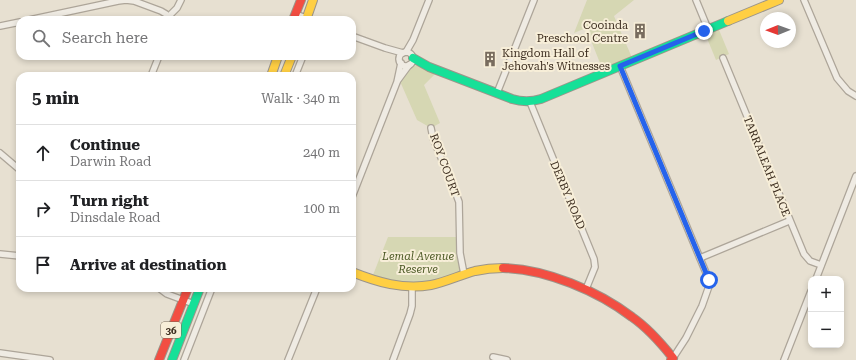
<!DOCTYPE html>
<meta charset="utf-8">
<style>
:root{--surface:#fff;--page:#f6f6f6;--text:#202124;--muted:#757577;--line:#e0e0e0}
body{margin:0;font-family:"Roboto Serif",serif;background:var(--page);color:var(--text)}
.controls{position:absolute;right:12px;bottom:12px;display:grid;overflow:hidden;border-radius:8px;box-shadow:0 2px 6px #0003}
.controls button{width:36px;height:36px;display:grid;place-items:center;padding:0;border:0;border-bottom:1px solid var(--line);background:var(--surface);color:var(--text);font:20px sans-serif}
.compass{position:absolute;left:760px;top:12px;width:36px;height:36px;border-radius:50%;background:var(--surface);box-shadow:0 2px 6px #0003;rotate:269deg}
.stop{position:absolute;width:12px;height:12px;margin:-9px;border:3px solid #2563eb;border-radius:50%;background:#fff}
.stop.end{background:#2563eb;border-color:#fff;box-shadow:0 1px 4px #0008}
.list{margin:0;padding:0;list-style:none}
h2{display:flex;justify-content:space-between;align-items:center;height:52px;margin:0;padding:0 16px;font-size:17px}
h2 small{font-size:13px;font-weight:400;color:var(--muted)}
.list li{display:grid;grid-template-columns:26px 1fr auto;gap:12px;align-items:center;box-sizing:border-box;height:56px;padding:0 16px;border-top:1px solid var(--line)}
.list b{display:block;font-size:15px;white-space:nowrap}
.list p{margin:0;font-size:13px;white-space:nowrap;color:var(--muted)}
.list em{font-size:13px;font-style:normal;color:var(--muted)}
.icon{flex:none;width:22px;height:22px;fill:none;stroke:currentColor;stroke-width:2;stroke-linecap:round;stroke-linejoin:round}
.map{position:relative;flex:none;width:856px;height:360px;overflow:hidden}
.search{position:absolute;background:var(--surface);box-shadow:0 2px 6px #0003;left:16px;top:16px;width:340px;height:44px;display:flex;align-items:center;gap:10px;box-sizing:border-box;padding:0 14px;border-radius:12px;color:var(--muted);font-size:15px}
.panel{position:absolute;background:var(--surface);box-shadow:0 2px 6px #0003;left:16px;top:72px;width:340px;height:220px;border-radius:12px}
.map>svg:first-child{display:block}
.green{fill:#d6d7b3}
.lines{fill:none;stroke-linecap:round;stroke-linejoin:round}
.street-casing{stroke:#ada599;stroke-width:8}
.fast-casing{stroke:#9c958a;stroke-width:10}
.slow-casing{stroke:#9c958a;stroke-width:10}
.jam-casing{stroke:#9c958a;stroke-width:10}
.street{stroke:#efebe3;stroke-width:5.5}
.fast{stroke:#16e098;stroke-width:8}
.slow{stroke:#ffcf43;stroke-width:8}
.jam{stroke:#f24e42;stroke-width:8}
.route{stroke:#2563eb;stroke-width:5}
.labels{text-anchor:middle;stroke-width:4;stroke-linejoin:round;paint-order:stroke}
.shield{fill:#f7eed8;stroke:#756857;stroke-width:1}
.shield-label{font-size:10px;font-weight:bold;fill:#3d2e20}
.poi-label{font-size:11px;fill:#3d2e20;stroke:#f7eed8;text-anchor:end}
.street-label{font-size:11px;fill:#3d2e20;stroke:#f7eed8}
.park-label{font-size:11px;font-style:italic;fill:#4d5a26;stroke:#f7eed8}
</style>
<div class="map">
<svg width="856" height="360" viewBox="0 0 856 360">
<rect width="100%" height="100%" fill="#e7e0d1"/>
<!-- green -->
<g class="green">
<polygon points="587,0 634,0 614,16 633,60 604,73 586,28 574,33"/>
<polygon points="717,25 729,54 716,60 704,31"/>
<polygon points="410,65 429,67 438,71 424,85 440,123 431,128 417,120 399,79"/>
<polygon points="388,237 459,237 464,274 425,286 371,280"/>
</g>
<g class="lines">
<!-- street casing -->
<g class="street-casing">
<g id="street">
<polyline points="696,0 708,29"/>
<polyline points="804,0 837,78 848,91 856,96"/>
<polyline points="295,14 312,20"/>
<polyline points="168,17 177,8 181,0"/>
<polyline points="29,20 118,1 126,0 134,1 161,11 166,14 169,20"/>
<polyline points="0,26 20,22"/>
<polyline points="352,36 385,48 403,53"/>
<polyline points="406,52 413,40 429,0"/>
<circle cx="406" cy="59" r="7"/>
<polyline points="723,58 804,254 810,261 821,265"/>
<polyline points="620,66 709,280 709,286 702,306 686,338 673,358"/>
<polyline points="151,76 159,56"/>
<polyline points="295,76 303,56"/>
<polyline points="398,80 409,65"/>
<polyline points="497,93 534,0"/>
<polyline points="530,102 594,259 595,267 586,289"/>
<polyline points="431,128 433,138 456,194 459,202 460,253 464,274"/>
<polyline points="0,153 20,170"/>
<polyline points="352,197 397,82 401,63"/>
<polyline points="0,254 20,256"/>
<polyline points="700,258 789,221"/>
<polyline points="816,279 856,176"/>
<polyline points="159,288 167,294 194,304"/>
<polyline points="0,353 50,360"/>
<polyline points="493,357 507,360"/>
<polyline points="184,360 212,288"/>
<polyline points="288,360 317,288"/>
<polyline points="393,360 410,314 412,306 412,287"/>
<polyline points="784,360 811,291"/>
</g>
</g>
<!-- fast casing -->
<g class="fast-casing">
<g id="fast">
<path d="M413,58L429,67L512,99C522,102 531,102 541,99L728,21"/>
<polyline points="172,360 200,288"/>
</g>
</g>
<!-- slow casing -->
<g class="slow-casing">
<g id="slow">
<polyline points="306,20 313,0"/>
<polyline points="728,21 779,0"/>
<polyline points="271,76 278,56"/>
<polyline points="284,76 292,56"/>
<path d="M352,272C377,282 403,290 431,285C446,282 460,275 475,271C484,269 493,268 503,268"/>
</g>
</g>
<!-- jam casing -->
<g class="jam-casing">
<g id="jam">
<polyline points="293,20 301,0"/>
<path d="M503,268C546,269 598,291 632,317C648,328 661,343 673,358L671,360"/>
<polyline points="159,360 188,288"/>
</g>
</g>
<!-- street -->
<use href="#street" class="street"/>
<!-- fast -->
<use href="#fast" class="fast"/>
<!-- slow -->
<use href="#slow" class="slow"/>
<!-- jam -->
<use href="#jam" class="jam"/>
</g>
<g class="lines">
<!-- route -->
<polyline class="route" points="704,31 620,66 709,280"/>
</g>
<!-- icons -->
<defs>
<g id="building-bare" transform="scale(1.2)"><path d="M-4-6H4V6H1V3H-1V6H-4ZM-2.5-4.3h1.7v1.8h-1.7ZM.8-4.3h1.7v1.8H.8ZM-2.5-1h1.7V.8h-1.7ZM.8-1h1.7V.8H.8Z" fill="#786c5e" stroke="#f7eed8" stroke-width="2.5" paint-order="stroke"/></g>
</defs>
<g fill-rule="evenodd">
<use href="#building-bare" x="640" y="31"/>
<use href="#building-bare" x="490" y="59"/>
</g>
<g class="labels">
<!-- shield labels -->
<rect class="shield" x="161" y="322" width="20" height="16" rx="3"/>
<g class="shield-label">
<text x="171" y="334">36</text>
</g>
<!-- poi labels -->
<g class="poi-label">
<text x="628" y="29">Cooinda<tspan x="628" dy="13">Preschool Centre</tspan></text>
<text x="502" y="57" text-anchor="start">Kingdom Hall of<tspan x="502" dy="13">Jehovah's Witnesses</tspan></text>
</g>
<!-- street labels -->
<g class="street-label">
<text transform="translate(445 165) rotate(70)" y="4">ROY COURT</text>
<text transform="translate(767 166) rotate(68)" y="4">TARRALEAH PLACE</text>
<text transform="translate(568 195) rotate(67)" y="4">DERBY ROAD</text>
</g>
<!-- park labels -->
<g class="park-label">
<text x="418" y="260">Lemal Avenue<tspan x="418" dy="13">Reserve</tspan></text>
</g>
</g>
</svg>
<div class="controls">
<button>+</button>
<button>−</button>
</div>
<svg class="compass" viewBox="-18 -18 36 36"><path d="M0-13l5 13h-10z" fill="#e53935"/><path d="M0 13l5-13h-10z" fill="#757577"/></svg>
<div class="stop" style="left:709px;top:280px"></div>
<div class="stop end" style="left:704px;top:31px"></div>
<div class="search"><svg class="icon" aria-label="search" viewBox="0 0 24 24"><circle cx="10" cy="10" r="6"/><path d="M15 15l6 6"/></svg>Search here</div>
<section class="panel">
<h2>5 min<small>Walk · 340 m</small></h2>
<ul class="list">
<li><svg class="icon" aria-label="ahead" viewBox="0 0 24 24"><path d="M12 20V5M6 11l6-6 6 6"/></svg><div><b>Continue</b><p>Darwin Road</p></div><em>240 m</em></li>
<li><svg class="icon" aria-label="right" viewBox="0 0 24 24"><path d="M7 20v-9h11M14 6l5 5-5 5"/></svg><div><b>Turn right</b><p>Dinsdale Road</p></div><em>100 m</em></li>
<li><svg class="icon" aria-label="arrive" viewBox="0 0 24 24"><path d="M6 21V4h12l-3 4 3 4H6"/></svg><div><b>Arrive at destination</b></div></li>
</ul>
</section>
</div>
